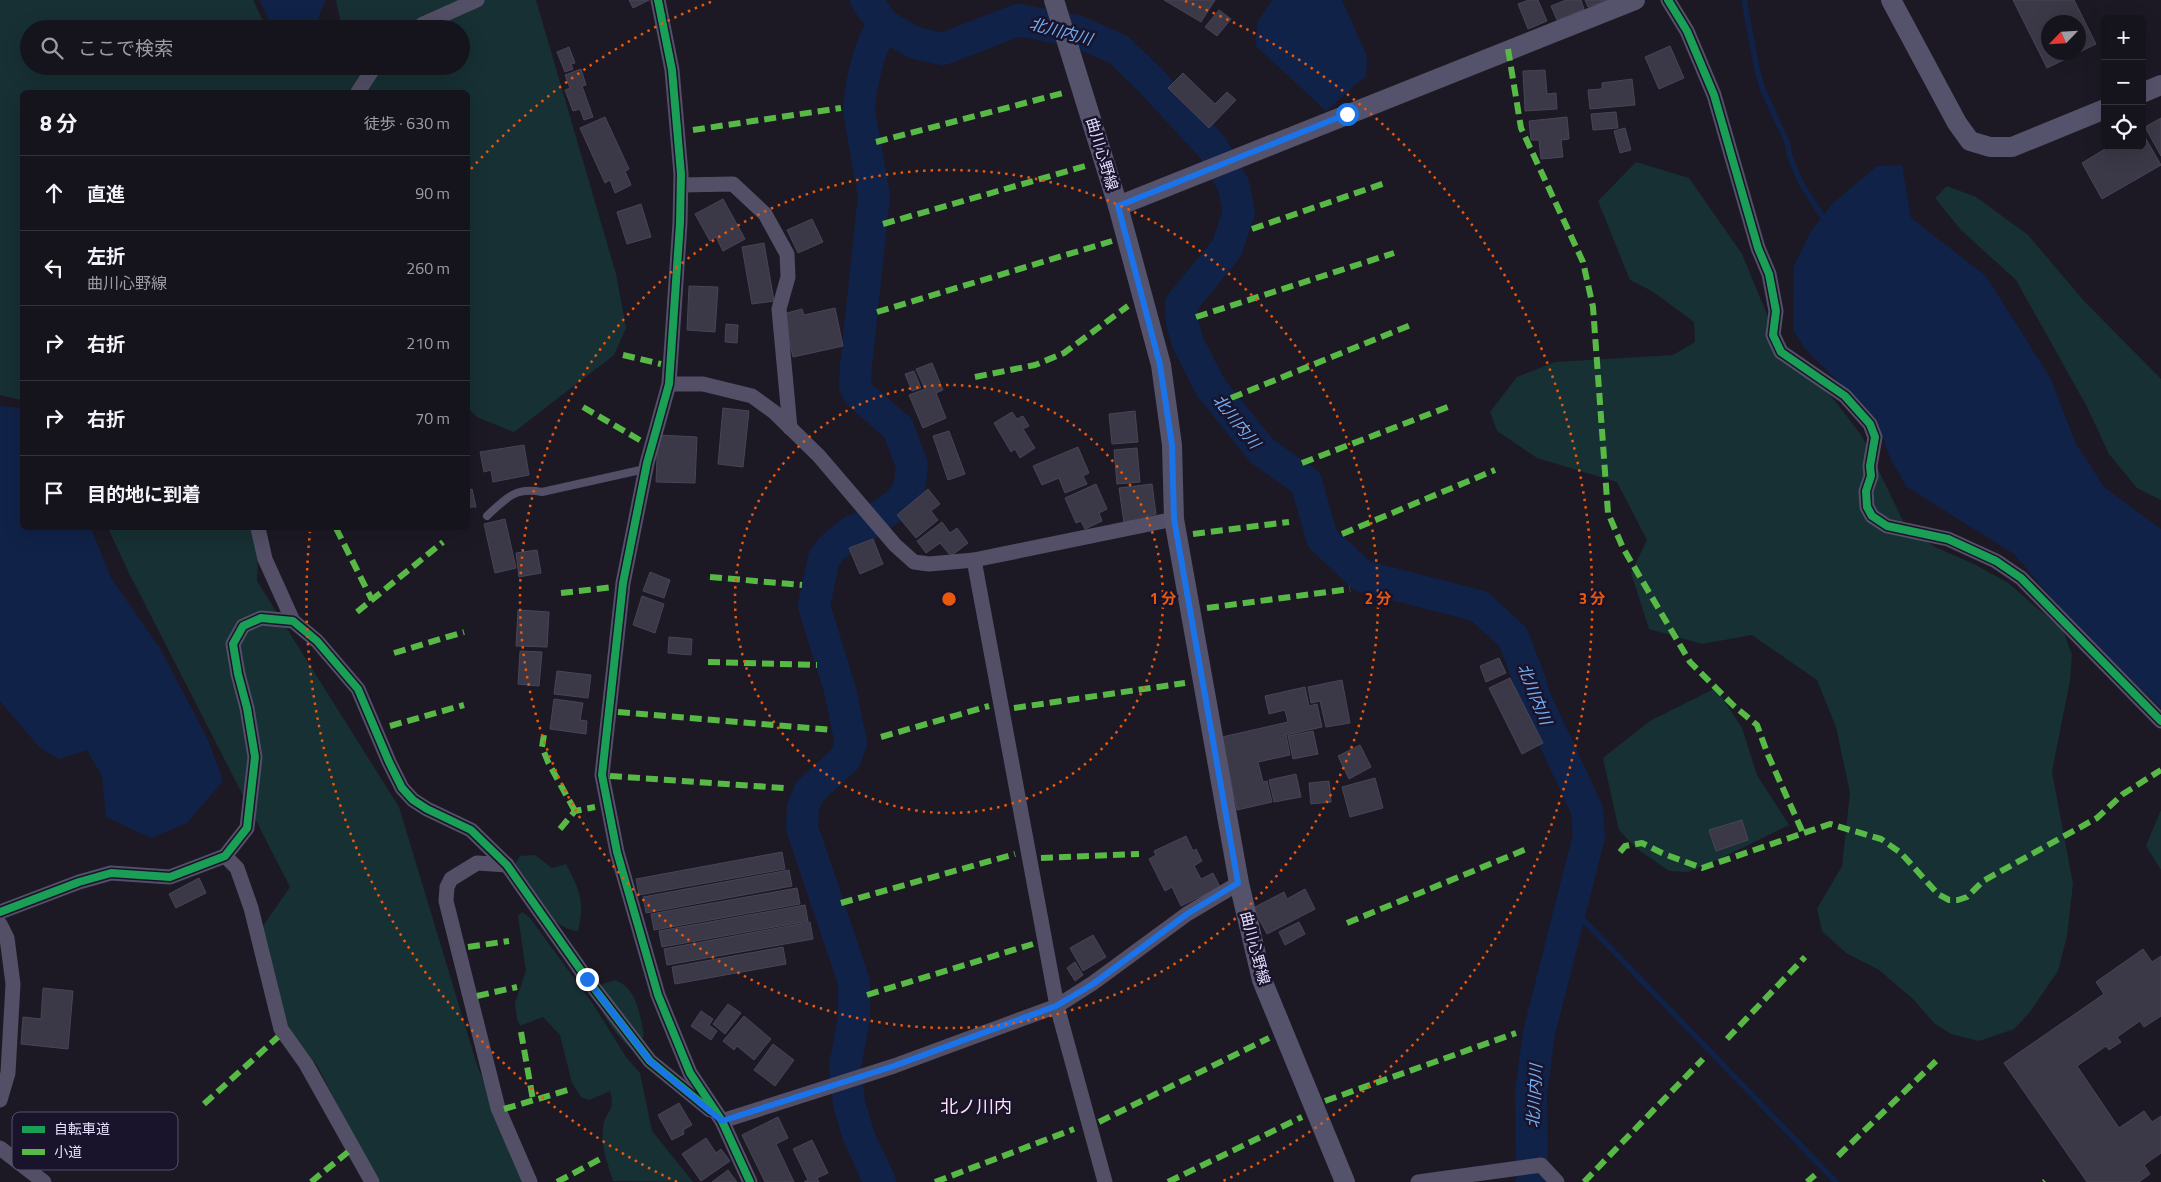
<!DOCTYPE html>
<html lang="ja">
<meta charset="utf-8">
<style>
:root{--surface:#15131c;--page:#1e1c25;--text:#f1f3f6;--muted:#9d9ea3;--line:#34323b}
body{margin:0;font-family:"Titillium Web","Noto Sans JP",sans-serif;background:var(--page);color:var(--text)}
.controls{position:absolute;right:15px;top:15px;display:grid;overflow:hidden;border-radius:8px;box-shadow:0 5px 20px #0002}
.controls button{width:45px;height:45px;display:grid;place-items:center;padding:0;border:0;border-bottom:1px solid var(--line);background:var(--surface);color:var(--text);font:25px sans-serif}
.compass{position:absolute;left:2041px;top:15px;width:45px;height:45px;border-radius:50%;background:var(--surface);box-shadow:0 5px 20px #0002;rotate:245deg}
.stop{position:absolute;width:15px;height:15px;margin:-11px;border:4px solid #1a73e8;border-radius:50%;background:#fff}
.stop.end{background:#1a73e8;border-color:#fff;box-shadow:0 1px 5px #0008}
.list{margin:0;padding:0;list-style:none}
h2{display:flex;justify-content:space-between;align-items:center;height:65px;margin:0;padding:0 20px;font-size:21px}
h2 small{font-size:16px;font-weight:400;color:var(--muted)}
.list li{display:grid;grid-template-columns:32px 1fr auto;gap:15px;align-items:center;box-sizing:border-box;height:75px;padding:0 20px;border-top:1px solid var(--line)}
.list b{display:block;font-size:19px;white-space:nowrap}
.list p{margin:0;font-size:16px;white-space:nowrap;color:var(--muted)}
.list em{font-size:16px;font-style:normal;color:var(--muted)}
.icon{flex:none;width:28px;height:28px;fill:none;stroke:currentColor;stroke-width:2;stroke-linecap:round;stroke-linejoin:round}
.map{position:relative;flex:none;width:2161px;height:1182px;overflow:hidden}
.search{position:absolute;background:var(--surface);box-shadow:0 5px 20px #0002;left:20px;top:20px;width:450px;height:55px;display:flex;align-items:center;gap:12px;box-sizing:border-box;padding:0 18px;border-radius:28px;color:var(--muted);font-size:19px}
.panel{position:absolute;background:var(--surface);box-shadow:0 5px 20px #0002;left:20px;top:90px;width:450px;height:440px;border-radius:8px}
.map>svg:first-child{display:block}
.green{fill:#173033}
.water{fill:#112248}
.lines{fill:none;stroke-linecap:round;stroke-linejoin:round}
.stream{stroke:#112248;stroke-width:5.5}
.river{stroke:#112248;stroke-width:32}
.building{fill:#3b3847;stroke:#494457;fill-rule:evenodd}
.lane{stroke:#524f66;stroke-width:8}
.street{stroke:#524f66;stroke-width:15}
.secondary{stroke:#55526b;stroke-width:20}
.quiet{stroke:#58b947;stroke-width:6;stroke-dasharray:12 6;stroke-linecap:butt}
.cycleway-casing{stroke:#19132b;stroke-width:11}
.cycleway{stroke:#1a9f57;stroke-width:8}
.route{stroke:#1a73e8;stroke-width:6}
.ring{fill:none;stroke:#e8590c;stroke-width:2.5;stroke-dasharray:2.5 5}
.labels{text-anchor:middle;stroke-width:5;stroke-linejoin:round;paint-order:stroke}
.street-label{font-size:15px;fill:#e5dffd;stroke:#19132b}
.water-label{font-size:16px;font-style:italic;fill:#72b1f8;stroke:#19132b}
.quarter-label{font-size:18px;fill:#fde1f1;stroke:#19132b}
.key{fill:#19132b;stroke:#56506a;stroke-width:1}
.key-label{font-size:14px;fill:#e5dffd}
.centre{fill:#e8590c;stroke:#19132b;stroke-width:2.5}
.ring-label{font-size:15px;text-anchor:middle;font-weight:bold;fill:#e8590c;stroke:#19132b;stroke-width:5;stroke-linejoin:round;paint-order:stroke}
</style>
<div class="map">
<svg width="2161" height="1182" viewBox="0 0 2161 1182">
<rect width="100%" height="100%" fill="#1c1925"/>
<!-- green -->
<g class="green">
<polygon points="0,0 253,0 267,29 29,29 29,66 461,66 461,29 342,29 336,0 536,0 616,274 626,328 614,355 514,432 477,417 468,408 468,92 22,92 22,400 0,395"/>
<polygon points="1636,162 1689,178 1742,254 1780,346 1835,401 1862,436 1905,525 1935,547 1974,564 2007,582 2063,630 2072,655 2070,680 2052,772 2073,884 2067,936 2058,971 2029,1013 2014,1029 1979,1041 1951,1034 1935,1024 1913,999 1879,970 1846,953 1822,931 1817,909 1842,866 1850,793 1836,727 1817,680 1752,635 1702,644 1649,629 1631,573 1647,540 1617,482 1537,458 1497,431 1490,412 1517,377 1555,362 1673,355 1695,342 1694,322 1652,291 1630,280 1598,201"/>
<polygon points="1947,186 1976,197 2028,235 2084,301 2161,379 2161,500 2137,488 2109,454 2086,405 2016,280 1961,230 1935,198"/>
<polygon points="108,528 259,528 257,581 399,807 477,1065 524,1182 377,1182 318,1067 284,1023 261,929 290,887 129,573"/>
<polygon points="1716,688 1742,728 1757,775 1789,825 1715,861 1688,872 1669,871 1636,848 1619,830 1603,758 1650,721"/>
<polygon points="2161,810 2161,870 2146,846"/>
<path d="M535,855L552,868L566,864C580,891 585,901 578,931C548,929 530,887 515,864L520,856Z"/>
<path d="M522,912L530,918L593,1004L626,1057L640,1073L652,1131L693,1182L613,1181C608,1165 600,1145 603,1128C605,1110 616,1113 610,1091L589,1100L581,1097L572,1083L560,1035L543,1017L520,1026L517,1019L515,1003L526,971L518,916Z"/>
<path d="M615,980C637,988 640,1015 644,1036L631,1049C617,1035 604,1019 597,1000L603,984Z"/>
</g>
<!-- water -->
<g class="water">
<path d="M260,0H325V1L316,23C282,33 273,35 260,0Z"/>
<polygon points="1272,0 1342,0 1367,56 1366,76 1326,111 1256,46 1257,23"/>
<polygon points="1902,165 1911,218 1986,276 2051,379 2075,442 2104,487 2161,529 2161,708 2081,632 2014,554 1907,487 1890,458 1877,420 1806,350 1793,330 1794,266 1810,233 1832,204 1877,166"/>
<polygon points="0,406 22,408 22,528 91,528 111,578 161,650 208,740 223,781 187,823 151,838 106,817 102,776 87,750 59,759 39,747 0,701"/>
</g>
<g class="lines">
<!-- stream -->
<g class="stream">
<polyline points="1744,0 1757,69 1763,90 1787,142 1790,157 1801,183 1826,222"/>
<polyline points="1570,906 1836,1182"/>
</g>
<!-- river -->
<g class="river">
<polyline points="866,0 884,25 915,43 943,49 1018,20 1076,31 1118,49 1149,79 1213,148 1233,184 1239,212 1227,248 1181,304 1182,322 1188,343 1211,388 1262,451 1306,482 1322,538 1362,576 1479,606 1513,637 1530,681 1533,694 1587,810 1589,836 1539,1033 1531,1092 1532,1182"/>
<path d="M880,1182L859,1137L849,1104L845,1066L854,1018V982L802,828L803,807L810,791L845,759L851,743L840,690L814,606L824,558L832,548L854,530L862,528L899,503L909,489L911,475L912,465L898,428L860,395L855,387L856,365L874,196L859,111C860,87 869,44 884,25"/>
</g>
</g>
<!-- building -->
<g class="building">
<polygon points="629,0 649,0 633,8"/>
<polygon points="1164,0 1215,0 1201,22"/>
<polygon points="1529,0 1538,0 1547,21 1528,29 1518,4"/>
<polygon points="1566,0 1581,0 1584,9 1557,20 1551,6"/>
<polygon points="1585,0 1609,0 1588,7"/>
<path d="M2013,0H2074L2096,44L2047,68ZM2048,22H2078V52H2048Z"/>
<polygon points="1219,10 1231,19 1217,36 1205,27"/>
<polygon points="1670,46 1684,78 1659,89 1645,57"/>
<polygon points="569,47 575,63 571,64 573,69 565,72 557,52"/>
<polygon points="581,69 586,85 582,86 593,117 584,120 580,109 573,111 565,90 570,88 565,75"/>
<polygon points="1545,70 1547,94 1556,93 1557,109 1525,111 1523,71"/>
<polygon points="1183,73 1215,104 1227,92 1236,100 1209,128 1168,88"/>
<polygon points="1632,79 1635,105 1590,109 1588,90 1602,89 1602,83"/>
<polygon points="1616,112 1618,128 1593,130 1591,114"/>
<polygon points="605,117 629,169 625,171 631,185 615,193 610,180 605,183 580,128"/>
<polygon points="1567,117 1569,139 1561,140 1563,157 1541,159 1539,140 1531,140 1529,121"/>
<polygon points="2161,118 2161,156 2145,127"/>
<polygon points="1625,128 1631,150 1620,153 1614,131"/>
<polygon points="2142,132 2161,165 2102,199 2082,163 2110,146 2142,146"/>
<polygon points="723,199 745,239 723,251 716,237 710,241 695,214"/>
<polygon points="641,204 651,237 627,244 617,212"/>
<polygon points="812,219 823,242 798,253 787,230"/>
<polygon points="764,243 774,301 752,304 742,247"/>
<polygon points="689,286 718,287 715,332 687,330"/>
<polygon points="835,308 843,346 793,357 783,314 802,309 804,315"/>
<polygon points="726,324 738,325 737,343 725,342"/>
<polygon points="932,363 943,390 936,393 946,418 923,428 909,395 925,389 916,369"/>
<polygon points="914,371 921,388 912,391 905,374"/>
<polygon points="723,408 749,411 743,467 718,464"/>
<polygon points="1135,411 1138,442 1112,444 1109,414"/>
<polygon points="1012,412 1017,419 1023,416 1029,426 1023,429 1035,448 1020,458 1015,449 1011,452 994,423"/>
<polygon points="949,431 965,474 948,480 933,436"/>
<polygon points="658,435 697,437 695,483 656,482"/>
<polygon points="524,445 529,475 493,482 491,470 484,472 480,452"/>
<polygon points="1078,447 1089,473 1083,476 1087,484 1065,493 1059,478 1042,485 1033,466"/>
<polygon points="1137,448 1140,482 1117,484 1114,450"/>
<polygon points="1096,484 1107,509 1099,513 1102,521 1085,529 1081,521 1076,523 1065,498"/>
<polygon points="1152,484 1156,514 1147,516 1148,520 1124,523 1119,488"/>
<polygon points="472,489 476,507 468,507 468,490"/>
<polygon points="928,489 940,504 931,511 938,520 916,538 897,515"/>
<polygon points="505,519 516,568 495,573 484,524"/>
<polygon points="942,522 950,533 957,528 968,543 951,556 940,543 926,553 917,541"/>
<polygon points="873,539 883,564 860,574 849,548"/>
<polygon points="537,550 541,573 519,577 516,553"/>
<polygon points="650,572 670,580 664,598 643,591"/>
<polygon points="642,596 664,604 655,633 633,625"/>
<polygon points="518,610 549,612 547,647 516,646"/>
<polygon points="669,637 692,639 691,655 668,653"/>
<polygon points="520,651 542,652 539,686 518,684"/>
<polygon points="1499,658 1506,673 1486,682 1480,666"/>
<polygon points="557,671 591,675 588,698 554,694"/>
<polygon points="1510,678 1543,743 1522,754 1489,688"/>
<polygon points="1342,680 1350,723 1326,727 1320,701 1311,703 1308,687"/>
<polygon points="1305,687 1309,706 1317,704 1322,727 1286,735 1290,755 1258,762 1263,782 1267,781 1272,802 1237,810 1222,737 1288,722 1285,710 1269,714 1265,696"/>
<polygon points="554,699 583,703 580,720 587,721 586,734 550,729"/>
<polygon points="1313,731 1318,754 1293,759 1288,736"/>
<polygon points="1360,745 1371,767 1349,779 1338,756"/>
<polygon points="1296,774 1301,797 1274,802 1269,780"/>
<polygon points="1375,778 1383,808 1350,817 1342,787"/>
<polygon points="1329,781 1331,802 1311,804 1309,783"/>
<polygon points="1742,820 1748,840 1716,851 1709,830"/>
<polygon points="1186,836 1193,851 1196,849 1202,861 1194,866 1201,879 1213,873 1220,887 1181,906 1172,887 1165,891 1149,859 1156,855 1154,851"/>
<polygon points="782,852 785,869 639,895 636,879"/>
<polygon points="789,870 792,886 646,913 643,897"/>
<polygon points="199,878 206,893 176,908 169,894"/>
<polygon points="797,888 800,904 654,930 651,914"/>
<polygon points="1305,889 1315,909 1267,934 1253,908 1284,892 1287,899"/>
<polygon points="805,905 808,921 662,947 659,931"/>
<polygon points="810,922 813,939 667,965 664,949"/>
<polygon points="1299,922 1305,934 1285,945 1279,932"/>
<polygon points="1093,935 1106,957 1083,971 1070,948"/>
<polygon points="783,947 786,964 675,984 672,967"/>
<polygon points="2143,949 2152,962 2161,956 2161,1016 2144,1027 2140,1021 2117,1037 2121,1042 2109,1050 2106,1046 2077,1066 2119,1128 2144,1111 2152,1122 2161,1116 2161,1153 2144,1165 2150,1174 2139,1182 2087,1182 2004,1063 2104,994 2096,982"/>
<polygon points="1075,962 1083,975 1075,981 1067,968"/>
<polygon points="43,988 73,991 68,1049 21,1044 23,1017 41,1019"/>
<polygon points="728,1004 741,1013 725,1034 713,1024"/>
<polygon points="701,1011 713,1019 709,1025 717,1031 711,1040 691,1026"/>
<polygon points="744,1016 771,1039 754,1060 737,1046 734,1050 723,1041"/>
<polygon points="773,1044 794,1060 775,1086 754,1070"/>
<polygon points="679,1103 692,1125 683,1130 684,1134 672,1140 658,1115"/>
<polygon points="778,1117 788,1138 776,1144 794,1182 765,1182 742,1135"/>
<polygon points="706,1138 716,1153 721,1149 730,1161 701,1181 682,1154"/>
<polygon points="812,1140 828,1173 817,1178 819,1182 804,1182 808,1180 793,1149"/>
<polygon points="728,1170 737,1182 712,1182"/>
</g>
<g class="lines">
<!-- lane -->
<path class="lane" d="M487,516C506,498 515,487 542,492L645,469"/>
<!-- street -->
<g class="street">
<polyline points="658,0 672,70 681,174 680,223 669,384 647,463 623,583 602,775 617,852 658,995 690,1073 722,1121 750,1182"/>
<polyline points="1668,0 1687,31 1714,95 1758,248 1769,274 1776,311 1773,335 1781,352 1845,396 1870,424 1875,437 1870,466 1871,476 1866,491 1867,507 1872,516 1887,526 1948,539 1996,561 2021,578 2161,721"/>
<polyline points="417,29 423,24 477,0"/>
<polyline points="358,92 375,66"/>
<polyline points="681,185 733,184 765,214 787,254 788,277 779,309 790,428"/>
<polyline points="669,384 703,384 752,396 774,412 819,456 895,545 914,562 929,564 974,560 1174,519"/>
<polyline points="258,528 265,559 293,621"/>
<polyline points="974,560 1057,1006 1105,1182"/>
<polyline points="225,856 237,868 251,908 281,1029 306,1064 372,1182"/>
<polyline points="507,865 477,863 451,879 447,887 446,901 498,1108 530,1182"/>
<polyline points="0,912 79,882 111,873 170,877 225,856 247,828 255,757 247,708 238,674 233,644 243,626 261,618 293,621 317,641 358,689 389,762 402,788 413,800 427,809 471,830 507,865 587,979 650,1061 710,1110"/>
<polyline points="0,924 7,938 13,984 8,1073 0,1100"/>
<polyline points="722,1121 894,1066 1057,1006 1093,983 1187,914 1239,883"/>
<polyline points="0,1148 44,1182"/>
<polyline points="1418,1182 1541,1165 1557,1182"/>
</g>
<!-- secondary -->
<g class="secondary">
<polyline points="1054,0 1118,206 1161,365 1172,445 1174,519 1239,883 1262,980 1345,1182"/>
<polyline points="1891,0 1957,123 1970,141 1990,147 2012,147 2105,109"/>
<polyline points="2142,93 2161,85"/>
<polyline points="1118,206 1635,0"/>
</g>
<!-- quiet -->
<g class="quiet">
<polyline points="1508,49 1521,128 1583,262 1593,307 1608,513 1623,548 1690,662 1734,706 1757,725 1768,755 1803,833"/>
<polyline points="693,130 841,108"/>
<polyline points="876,142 1067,92"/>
<polyline points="883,224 1089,165"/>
<polyline points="1252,229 1385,183"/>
<polyline points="877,312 1112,241"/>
<polyline points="1196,317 1394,253"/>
<polyline points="623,355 661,364"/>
<polyline points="975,377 1035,365 1064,353 1128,306"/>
<polyline points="1231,398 1413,324"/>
<polyline points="583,407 643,442"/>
<polyline points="1302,463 1453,405"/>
<polyline points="336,528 372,600"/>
<polyline points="1193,534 1289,522"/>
<polyline points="1342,534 1495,470"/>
<polyline points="710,577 802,585"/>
<polyline points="561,593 614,587"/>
<polyline points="1207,608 1350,589"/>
<polyline points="357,612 443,542"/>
<polyline points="394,653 464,632"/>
<polyline points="708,662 817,665"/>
<polyline points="1014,708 1185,683"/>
<polyline points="618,712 833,730"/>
<polyline points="390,726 464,705"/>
<polyline points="544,735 542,747 548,762 575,811"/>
<polyline points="881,737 989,706"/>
<polyline points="610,776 784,788"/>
<polyline points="560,829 575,811 595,807"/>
<polyline points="1620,852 1625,846 1642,843 1664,854 1702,868 1830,824 1881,839 1901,853 1938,894 1949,900 1958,900 1967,897 1983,881 2097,818 2123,794 2161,770"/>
<polyline points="1041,858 1139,854"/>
<polyline points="841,903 1015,854"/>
<polyline points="1347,923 1529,848"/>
<polyline points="468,947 509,941"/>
<polyline points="867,995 1033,944"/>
<polyline points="477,996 517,987"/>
<polyline points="521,1032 533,1100"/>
<polyline points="1727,1039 1805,957"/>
<polyline points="1325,1101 1516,1033"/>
<polyline points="204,1104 278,1037"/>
<polyline points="504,1109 568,1090"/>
<polyline points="1099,1122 1269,1038"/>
<polyline points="1838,1156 1936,1061"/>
<polyline points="311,1182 348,1152"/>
<polyline points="557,1182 604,1157"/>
<polyline points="935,1182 1074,1129"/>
<polyline points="1168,1182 1302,1117"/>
<polyline points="1584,1182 1703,1059"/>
<polyline points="1807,1182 1815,1175"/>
<polyline points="2044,1182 2045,1181"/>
</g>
<!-- cycleway casing -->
<g class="cycleway-casing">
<g id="cycleway">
<polyline points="658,0 672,70 681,174 680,223 669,384 647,463 623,583 602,775 617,852 658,995 690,1073 722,1121 750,1182"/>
<polyline points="1668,0 1687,31 1714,95 1758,248 1769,274 1776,311 1773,335 1781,352 1845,396 1870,424 1875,437 1870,466 1871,476 1866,491 1867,507 1872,516 1887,526 1948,539 1996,561 2021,578 2161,721"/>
<polyline points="0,912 79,882 111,873 170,877 225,856 247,828 255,757 247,708 238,674 233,644 243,626 261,618 293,621 317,641 358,689 389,762 402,788 413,800 427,809 471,830 507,865 587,979 650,1061 711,1111"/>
</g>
</g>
<!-- cycleway -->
<use href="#cycleway" class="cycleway"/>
</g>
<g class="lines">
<!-- route -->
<polyline class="route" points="587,979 650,1061 722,1121 894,1066 1056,1006 1093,984 1187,914 1238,883 1174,519 1172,445 1160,365 1118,206 1347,114"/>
</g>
<!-- distance rings -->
<g class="ring">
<circle cx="949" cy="599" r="214"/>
<circle cx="949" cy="599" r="429"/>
<path d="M677 1182A643 643 0 0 1 310 532M471 169A643 643 0 0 1 713 1M1185 1A643 643 0 0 1 1221 1182"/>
</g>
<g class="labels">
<!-- street labels -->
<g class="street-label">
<text transform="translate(1102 154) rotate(73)" y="5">曲川心野線</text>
<text transform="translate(1255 948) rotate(75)" y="5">曲川心野線</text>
</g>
<!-- water labels -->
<g class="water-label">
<text transform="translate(1061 31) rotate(15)" y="6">北川内川</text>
<text transform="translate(1237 421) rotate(51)" y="6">北川内川</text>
<text transform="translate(1535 694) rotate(68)" y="6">北川内川</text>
<text transform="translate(1534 1096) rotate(-87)" y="6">北川内川</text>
</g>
<!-- quarter labels -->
<g class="quarter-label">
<text x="976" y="1113">北ノ川内</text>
</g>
</g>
<!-- legend -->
<rect x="12" y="1112" width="166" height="58" rx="8" class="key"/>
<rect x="22" y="1126" width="23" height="7" fill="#1a9f57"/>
<rect x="22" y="1149" width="23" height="6" fill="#58b947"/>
<g class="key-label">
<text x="54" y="1134">自転車道</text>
<text x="54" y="1157">小道</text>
</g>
<circle cx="949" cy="599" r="8" class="centre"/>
<g class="ring-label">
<text x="1163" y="604">1 分</text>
<text x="1378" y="604">2 分</text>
<text x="1592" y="604">3 分</text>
</g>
</svg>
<div class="controls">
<button>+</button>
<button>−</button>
<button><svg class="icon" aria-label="locate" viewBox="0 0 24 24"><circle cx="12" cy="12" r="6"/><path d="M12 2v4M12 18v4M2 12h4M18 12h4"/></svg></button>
</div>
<svg class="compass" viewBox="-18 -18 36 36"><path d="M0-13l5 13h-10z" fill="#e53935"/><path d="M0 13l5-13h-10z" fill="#9d9ea3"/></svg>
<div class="stop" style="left:1347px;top:114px"></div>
<div class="stop end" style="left:587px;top:979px"></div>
<div class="search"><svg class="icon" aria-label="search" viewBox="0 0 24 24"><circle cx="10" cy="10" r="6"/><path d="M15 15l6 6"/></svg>ここで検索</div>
<section class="panel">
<h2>8 分<small>徒歩 · 630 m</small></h2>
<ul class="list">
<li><svg class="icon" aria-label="ahead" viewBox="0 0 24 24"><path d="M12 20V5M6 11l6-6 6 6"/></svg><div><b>直進</b></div><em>90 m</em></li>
<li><svg class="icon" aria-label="left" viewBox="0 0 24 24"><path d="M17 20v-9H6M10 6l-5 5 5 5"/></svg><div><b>左折</b><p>曲川心野線</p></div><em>260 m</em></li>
<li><svg class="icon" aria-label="right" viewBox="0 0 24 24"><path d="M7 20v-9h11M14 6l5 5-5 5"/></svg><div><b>右折</b></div><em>210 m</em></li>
<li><svg class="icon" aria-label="right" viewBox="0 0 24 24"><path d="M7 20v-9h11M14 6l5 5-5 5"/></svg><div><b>右折</b></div><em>70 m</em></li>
<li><svg class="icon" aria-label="arrive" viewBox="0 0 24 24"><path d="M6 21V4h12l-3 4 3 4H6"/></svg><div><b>目的地に到着</b></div></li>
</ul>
</section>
</div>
